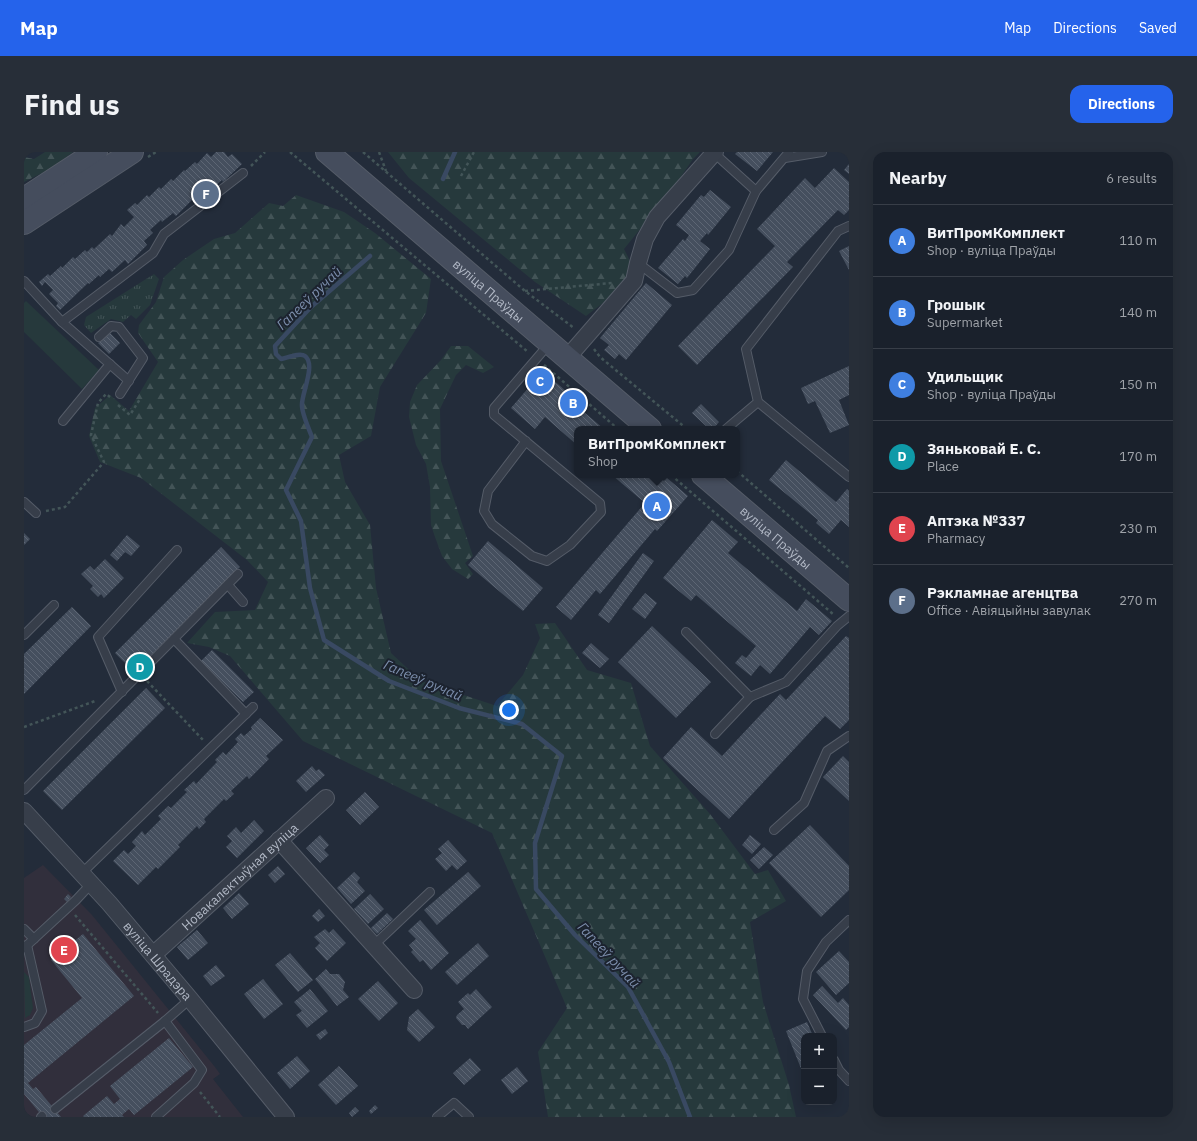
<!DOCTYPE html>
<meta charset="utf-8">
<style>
:root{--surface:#1a212c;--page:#272e38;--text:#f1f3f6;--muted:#9fa3a9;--line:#383e48;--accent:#2563eb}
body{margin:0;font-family:"IBM Plex Sans",sans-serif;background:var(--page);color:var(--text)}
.controls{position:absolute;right:12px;bottom:12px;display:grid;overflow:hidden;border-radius:8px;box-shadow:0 4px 16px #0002}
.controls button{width:36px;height:36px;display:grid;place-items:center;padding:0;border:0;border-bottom:1px solid var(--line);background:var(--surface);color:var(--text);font:20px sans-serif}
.you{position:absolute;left:485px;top:558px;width:14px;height:14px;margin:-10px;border:3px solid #fff;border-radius:50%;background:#1a73e8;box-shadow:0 0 0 6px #1a73e833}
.badge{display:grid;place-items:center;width:26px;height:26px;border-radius:50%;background:var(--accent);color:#fff;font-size:13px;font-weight:700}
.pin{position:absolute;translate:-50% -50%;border:2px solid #fff;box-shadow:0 1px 4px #0006}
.popup{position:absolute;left:550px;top:274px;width:166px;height:52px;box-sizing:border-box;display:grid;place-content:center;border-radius:8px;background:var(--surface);filter:drop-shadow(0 1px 3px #0005);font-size:13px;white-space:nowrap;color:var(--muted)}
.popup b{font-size:15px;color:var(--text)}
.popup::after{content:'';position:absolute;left:50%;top:100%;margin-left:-8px;border:8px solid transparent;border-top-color:var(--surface)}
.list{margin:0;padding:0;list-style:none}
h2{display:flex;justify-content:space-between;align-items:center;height:52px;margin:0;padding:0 16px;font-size:17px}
h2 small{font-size:13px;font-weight:400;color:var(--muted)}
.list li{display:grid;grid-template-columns:26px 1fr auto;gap:12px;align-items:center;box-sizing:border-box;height:72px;padding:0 16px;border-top:1px solid var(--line)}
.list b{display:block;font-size:15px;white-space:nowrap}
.list p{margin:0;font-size:13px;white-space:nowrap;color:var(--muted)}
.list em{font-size:13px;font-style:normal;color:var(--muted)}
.map{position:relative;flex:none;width:825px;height:965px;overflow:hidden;border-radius:12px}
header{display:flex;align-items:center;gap:24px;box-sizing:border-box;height:56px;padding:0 20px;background:var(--accent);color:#fff}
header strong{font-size:19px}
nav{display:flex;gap:22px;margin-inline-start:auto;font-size:14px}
.intro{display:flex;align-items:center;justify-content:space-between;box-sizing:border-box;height:96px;padding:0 24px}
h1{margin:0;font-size:28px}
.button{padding:10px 18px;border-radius:12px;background:var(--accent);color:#fff;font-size:14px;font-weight:700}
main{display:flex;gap:24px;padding:0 24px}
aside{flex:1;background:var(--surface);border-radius:12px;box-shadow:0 4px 16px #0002}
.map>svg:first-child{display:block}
.medical{fill:#312f3c}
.grass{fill:#26393c}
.forest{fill:url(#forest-firs)}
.park{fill:url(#park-tufts)}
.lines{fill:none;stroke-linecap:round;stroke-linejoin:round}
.stream{stroke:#394962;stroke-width:4.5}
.building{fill:url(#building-back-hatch)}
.lane-casing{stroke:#555c68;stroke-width:10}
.street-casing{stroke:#555c68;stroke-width:18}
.secondary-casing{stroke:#555c68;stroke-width:24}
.path{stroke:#435558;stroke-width:2.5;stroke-dasharray:3 3;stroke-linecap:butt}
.lane{stroke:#373e4a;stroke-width:8}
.street{stroke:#373e4a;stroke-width:16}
.secondary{stroke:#454d5d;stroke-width:22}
.labels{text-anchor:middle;stroke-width:4;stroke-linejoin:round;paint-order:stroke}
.street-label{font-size:13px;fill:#b2b9c6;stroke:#1c232f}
.water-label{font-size:14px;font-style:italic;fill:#7c8eac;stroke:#1c232f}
</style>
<header>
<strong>Map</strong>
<nav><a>Map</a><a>Directions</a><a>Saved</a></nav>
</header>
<div class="intro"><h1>Find us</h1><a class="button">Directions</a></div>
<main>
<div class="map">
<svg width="825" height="965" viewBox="0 0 825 965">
<defs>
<pattern id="forest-firs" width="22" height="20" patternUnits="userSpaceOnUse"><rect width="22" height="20" fill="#26393c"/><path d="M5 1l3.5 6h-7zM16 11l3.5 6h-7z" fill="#435457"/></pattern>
<pattern id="park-tufts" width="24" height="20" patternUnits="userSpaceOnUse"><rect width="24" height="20" fill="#26393c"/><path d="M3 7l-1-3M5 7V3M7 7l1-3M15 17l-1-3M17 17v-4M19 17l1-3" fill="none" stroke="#435457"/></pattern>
<pattern id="building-back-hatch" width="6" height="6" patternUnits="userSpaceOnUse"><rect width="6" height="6" fill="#454f5e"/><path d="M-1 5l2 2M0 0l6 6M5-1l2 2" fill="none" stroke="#5d6674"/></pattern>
</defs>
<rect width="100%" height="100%" fill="#232c3a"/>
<!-- medical -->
<polygon class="medical" points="19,713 68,763 191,915 196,922 189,927 219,965 0,965 0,726"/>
<!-- grass -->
<g class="grass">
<polygon points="2,149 75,218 58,237 0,180 0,151"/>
<polygon points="0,820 5,825 9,856 6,863 1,866"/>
</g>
<!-- forest -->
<g class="forest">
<polygon points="21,0 49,0 26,17 0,30 0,5 10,7"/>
<polygon points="364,0 676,0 669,7 647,39 600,97 611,119 579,151 562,164 511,130 385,26"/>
<polygon points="272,43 320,60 351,81 407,127 402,161 356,235 347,284 315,303 321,330 346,373 352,436 367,501 397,529 473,554 499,523 516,486 511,472 531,471 563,518 607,531 626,594 686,662 731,722 744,718 762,749 726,770 739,850 765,933 772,965 524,965 514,900 543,856 468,681 279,589 206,504 185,495 163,491 191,460 231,458 244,430 223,408 117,326 76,310 65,284 71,256 86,243 105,259 134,210 114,181 115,173 132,150 140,125 159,108 190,87 211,81 245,51 259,54"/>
<polygon points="427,194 444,194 470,215 459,221 442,213 432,223 416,257 417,309 449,404 441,411 449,422 444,427 428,417 418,404 411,385 407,373 406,335 402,312 392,293 385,265 386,250 393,233 417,208"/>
</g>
<!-- park -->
<polygon class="park" points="130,122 135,127 126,153 112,167 107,163 99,170 87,167 67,181 60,173 62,165"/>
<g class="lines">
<!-- stream -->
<g class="stream">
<polyline points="419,27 431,0"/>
<path d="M346,104L287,155L251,194L252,202L257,207C263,206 276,200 281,204C292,212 278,241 278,252C277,260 285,277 288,285L262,338L277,369L286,436L300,488L365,529L435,556L498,572L538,604L511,691L512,737L551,783L604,835L645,910L666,965"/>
</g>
</g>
<!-- building -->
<g class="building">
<polygon points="192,0 200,0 204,5 208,2 218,12 199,30 198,28 177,47 173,43 152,64 149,61 138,70 137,68 126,78 129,81 120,89 123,93 104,112 101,108 88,120 85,117 76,125 75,123 65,132 64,131 36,158 32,154 34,151 25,142 29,138 21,130 18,134 15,130 24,122 26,124 37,114 38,116 49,105 51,107 61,98 63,100 68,95 70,97 86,82 88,84 97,72 100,75 110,65 103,58 111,51 113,53 123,43 125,45 135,35 137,37 147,27 149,29 160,18 161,19 171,10 173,12 183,1 187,5"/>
<polygon points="713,0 749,0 733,19 711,2"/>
<polygon points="825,12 825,22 820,18"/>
<polygon points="810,16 825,30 825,58 820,63 814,58 763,110 769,115 673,213 654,194 751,94 733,77 781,26 791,36"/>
<polygon points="686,38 707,55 684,83 683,81 676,89 686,97 663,126 661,124 654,132 634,116 659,87 661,89 665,83 652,73 677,43 680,45"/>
<polygon points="825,94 825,118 815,99"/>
<polygon points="622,131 648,153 602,208 595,202 591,207 580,198 585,193 576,186"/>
<polygon points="85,180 96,191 85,202 74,191"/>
<polygon points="825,214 825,243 815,248 825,273 806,281 791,249 784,252 777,236"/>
<polygon points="519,219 543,240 541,244 580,277 553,277 553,293 521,265 511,277 487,256"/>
<polygon points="677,252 695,270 689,277 685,277 668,261"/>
<polygon points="762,308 812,350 823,337 825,339 825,375 817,368 805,382 792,371 794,368 745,328"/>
<polygon points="588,323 633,323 640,329 643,326 664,344 633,379 631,377 576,442 572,438 547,468 532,455 621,351"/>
<polygon points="688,368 714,390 704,401 773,459 782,447 808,469 795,483 786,475 746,522 736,513 727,524 711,511 718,503 722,506 732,494 672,443 667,449 639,426"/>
<polygon points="0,381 6,387 0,393"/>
<polygon points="103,383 116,394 107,404 101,400 93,409 86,403"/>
<polygon points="464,389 519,436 499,459 444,413"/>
<polygon points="197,395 216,415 110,520 91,501"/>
<polygon points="619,401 630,409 585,471 574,463"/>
<polygon points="81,407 100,426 80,446 77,442 74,445 66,437 69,434 57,422 66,414 70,418"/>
<polygon points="621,441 633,451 621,467 608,457"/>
<polygon points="48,455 67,474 0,542 0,502"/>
<polygon points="628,474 687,530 652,566 594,510"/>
<polygon points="822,484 825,486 825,568 816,577 801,564 705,667 639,606 667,575 698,604 756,542 762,548"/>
<polygon points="567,491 585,507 576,516 558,501"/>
<polygon points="188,498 230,540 219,550 177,509"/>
<polygon points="122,536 141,556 38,658 19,639"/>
<polygon points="236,566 259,588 242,604 245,607 225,627 223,624 207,639 210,642 202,649 200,647 180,667 182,670 175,677 173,674 154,693 156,695 134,717 132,715 114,733 89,709 100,698 104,702 112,694 108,690 118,679 121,683 137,667 134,664 144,654 147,656 163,640 160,638 170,629 172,632 193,610 191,608 199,600 202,603 214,590 211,587 217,581 220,584 228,577 227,575"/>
<polygon points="819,604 825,610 825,649 799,625"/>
<polygon points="288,614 292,619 295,617 301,623 282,640 272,629"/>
<polygon points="341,640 355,655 336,673 322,658"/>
<polygon points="230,668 240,679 213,706 202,695 208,689 203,684 212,675 217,681"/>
<polygon points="786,673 825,714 825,738 797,765 745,711"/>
<polygon points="296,683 305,693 300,698 305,703 296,711 282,696"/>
<polygon points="726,683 737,692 728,702 718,693"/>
<polygon points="424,688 443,709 433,718 428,713 422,719 411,707 418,701 414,697"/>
<polygon points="740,695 749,703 735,717 726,708"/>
<polygon points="254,714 261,722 251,731 244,723"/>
<polygon points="330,720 336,726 333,730 341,739 327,752 313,736"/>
<polygon points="444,720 457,734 413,773 400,758"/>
<polygon points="215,741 225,752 208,767 199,756"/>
<polygon points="44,742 47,745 43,750 40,747"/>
<polygon points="346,742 360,757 344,772 330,757"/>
<polygon points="295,757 301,764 294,770 288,764"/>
<polygon points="363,761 369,767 353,782 347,776"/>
<polygon points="396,768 425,801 407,818 399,808 396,810 387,800 389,798 385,793 392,787 384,779"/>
<polygon points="301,777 305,781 309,777 322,791 303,809 291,796 296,791 290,785"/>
<polygon points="173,778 184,791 164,808 153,795"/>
<polygon points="59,782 110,844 4,931 9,937 12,935 37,965 19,965 0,942 0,893 58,846 27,808"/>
<polygon points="454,791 465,804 433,833 421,820"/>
<polygon points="815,799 825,810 825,831 812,843 792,820"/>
<polygon points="266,801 289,828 274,840 251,813"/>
<polygon points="192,813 201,824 187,834 179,824"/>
<polygon points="302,817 306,822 315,822 321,830 319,838 325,845 313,854 291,827"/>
<polygon points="239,827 259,852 240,867 220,842"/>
<polygon points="354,829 374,851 355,869 334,847"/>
<polygon points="798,834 814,851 819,846 825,853 825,875 822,878 789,843"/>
<polygon points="286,837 304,859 283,876 272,863 278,859 270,850"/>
<polygon points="452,837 468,855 444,877 441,873 438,873 432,866 433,863 440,857 434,850 444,841 446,843"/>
<polygon points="394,857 411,875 395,890 383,878 385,865"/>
<polygon points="783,870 789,884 780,884 780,924 762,879"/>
<polygon points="301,877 304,881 296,888 292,883"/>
<polygon points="145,886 169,915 110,963 105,957 98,963 100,965 60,965 59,964 83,944 90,952 96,947 86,934"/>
<polygon points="273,904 286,919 266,937 253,921"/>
<polygon points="446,906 457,918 440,933 429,921"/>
<polygon points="315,914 334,934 312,953 294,933"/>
<polygon points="493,915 504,929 488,942 477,928"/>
<polygon points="351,953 354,956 347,962 345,959"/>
<polygon points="331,955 335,959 328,965 325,961"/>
</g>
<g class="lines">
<!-- lane casing -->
<g class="lane-casing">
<g id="lane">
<polyline points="690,1 732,39"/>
<polyline points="761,6 798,0"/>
<polyline points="614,111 653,141 669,138 705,98 732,39 765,0"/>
<polyline points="0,129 38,170 105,229"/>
<polyline points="38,170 129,101 140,82 219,21"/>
<polyline points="75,185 87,174 95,175 119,206 96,242"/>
<polyline points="734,250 825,325"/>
<polyline points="39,269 86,212"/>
<polyline points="702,277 734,250 722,197 814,79 825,74"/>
<polyline points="502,289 464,339 460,359 468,372 508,404 523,409 546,393 577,360 576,351 470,263 470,256 525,192"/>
<polyline points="0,350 12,361"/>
<polyline points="204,433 219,450"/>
<polyline points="662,480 726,545 762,530 813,474 825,464"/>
<polyline points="0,483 30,453"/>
<polyline points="150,487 222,562"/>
<polyline points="98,540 74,485 153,398"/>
<polyline points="691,582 726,545"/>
<polyline points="0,638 214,422"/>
<polyline points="750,678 780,651 803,599 825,584"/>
<polyline points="58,721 229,555"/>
<polyline points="0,777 10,787"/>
<polyline points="350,793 406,740"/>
<polyline points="0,796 52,748 67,732"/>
<polyline points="0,875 11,871 18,859 3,793"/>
<polyline points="798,884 779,847 783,819 802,790 825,768"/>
<polyline points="810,908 815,918 825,929"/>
<polyline points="31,957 141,869 166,847"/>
<polyline points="17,965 18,964"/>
<polyline points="132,965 170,931 178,918 141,869"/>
<polyline points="413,965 430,951 445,965"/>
</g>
</g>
<!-- street casing -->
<g class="street-casing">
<g id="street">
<polyline points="544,205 610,129 614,111 621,87 633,65 691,0"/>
<path id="s1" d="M0,659L85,751L166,847L262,965"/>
<polyline points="255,688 390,838"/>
<path id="s2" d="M129,803L302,646"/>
</g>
</g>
<!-- secondary casing -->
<g class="secondary-casing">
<g id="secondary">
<path id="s3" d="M303,0L626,277"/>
<polyline points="0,47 72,0"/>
<polyline points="0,71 108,0"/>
<path id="s4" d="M679,323L825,448"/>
</g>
</g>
<!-- path -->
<g class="path">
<polyline points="266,0 504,200"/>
<polyline points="339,0 501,139 550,176"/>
<polyline points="355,0 362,19"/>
<polyline points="124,5 132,0"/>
<polyline points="227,14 241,0"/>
<polyline points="437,24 450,0"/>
<polyline points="501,139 588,131"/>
<polyline points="570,197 576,205 663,277"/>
<polyline points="520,213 594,277"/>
<polyline points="94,253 106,263 116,247"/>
<polyline points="713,319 825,416"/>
<polyline points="647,323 809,462"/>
<polyline points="22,359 41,355 80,310 67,283 74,251 82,242 86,245"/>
<polyline points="123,529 180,589"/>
<polyline points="0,575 71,549"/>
<polyline points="51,763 134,861"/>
<polyline points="176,940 196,965"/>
</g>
<!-- lane -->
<use href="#lane" class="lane"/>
<!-- street -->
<use href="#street" class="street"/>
<!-- secondary -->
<use href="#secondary" class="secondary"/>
</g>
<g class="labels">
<!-- street labels -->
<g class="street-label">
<text dy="5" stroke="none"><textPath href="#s3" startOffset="213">вуліца Праўды</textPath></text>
<text dy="5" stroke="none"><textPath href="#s4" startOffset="96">вуліца Праўды</textPath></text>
<text dy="5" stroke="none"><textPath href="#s2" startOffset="117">Новакалектыўная вуліца</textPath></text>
<text dy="5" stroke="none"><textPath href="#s1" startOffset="201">вуліца Шрадэра</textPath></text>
</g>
<!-- water labels -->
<g class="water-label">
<text transform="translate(285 146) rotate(-44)" y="5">Гапееў ручай</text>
<text transform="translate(399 528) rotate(23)" y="5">Гапееў ручай</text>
<text transform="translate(585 803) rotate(47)" y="5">Гапееў ручай</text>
</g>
</g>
</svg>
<div class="controls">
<button>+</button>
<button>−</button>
</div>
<div class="you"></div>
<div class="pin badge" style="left:633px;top:354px;background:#3f7fe0">A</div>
<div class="popup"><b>ВитПромКомплект</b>Shop</div>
<div class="pin badge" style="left:549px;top:251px;background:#3f7fe0">B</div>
<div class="pin badge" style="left:516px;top:229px;background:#3f7fe0">C</div>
<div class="pin badge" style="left:116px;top:515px;background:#0f9aa8">D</div>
<div class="pin badge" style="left:40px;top:798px;background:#e0444e">E</div>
<div class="pin badge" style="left:182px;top:42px;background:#5c6f8a">F</div>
</div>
<aside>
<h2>Nearby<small>6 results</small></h2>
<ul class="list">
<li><span class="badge" style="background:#3f7fe0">A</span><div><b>ВитПромКомплект</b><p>Shop · вуліца Праўды</p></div><em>110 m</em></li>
<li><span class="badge" style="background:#3f7fe0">B</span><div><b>Грошык</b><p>Supermarket</p></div><em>140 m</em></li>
<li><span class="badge" style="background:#3f7fe0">C</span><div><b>Удильщик</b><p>Shop · вуліца Праўды</p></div><em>150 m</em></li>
<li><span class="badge" style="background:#0f9aa8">D</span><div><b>Зяньковай Е. С.</b><p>Place</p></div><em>170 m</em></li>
<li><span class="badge" style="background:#e0444e">E</span><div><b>Аптэка №337</b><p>Pharmacy</p></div><em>230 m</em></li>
<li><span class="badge" style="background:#5c6f8a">F</span><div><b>Рэкламнае агенцтва</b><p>Office · Авіяцыйны завулак</p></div><em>270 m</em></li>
</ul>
</aside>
</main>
